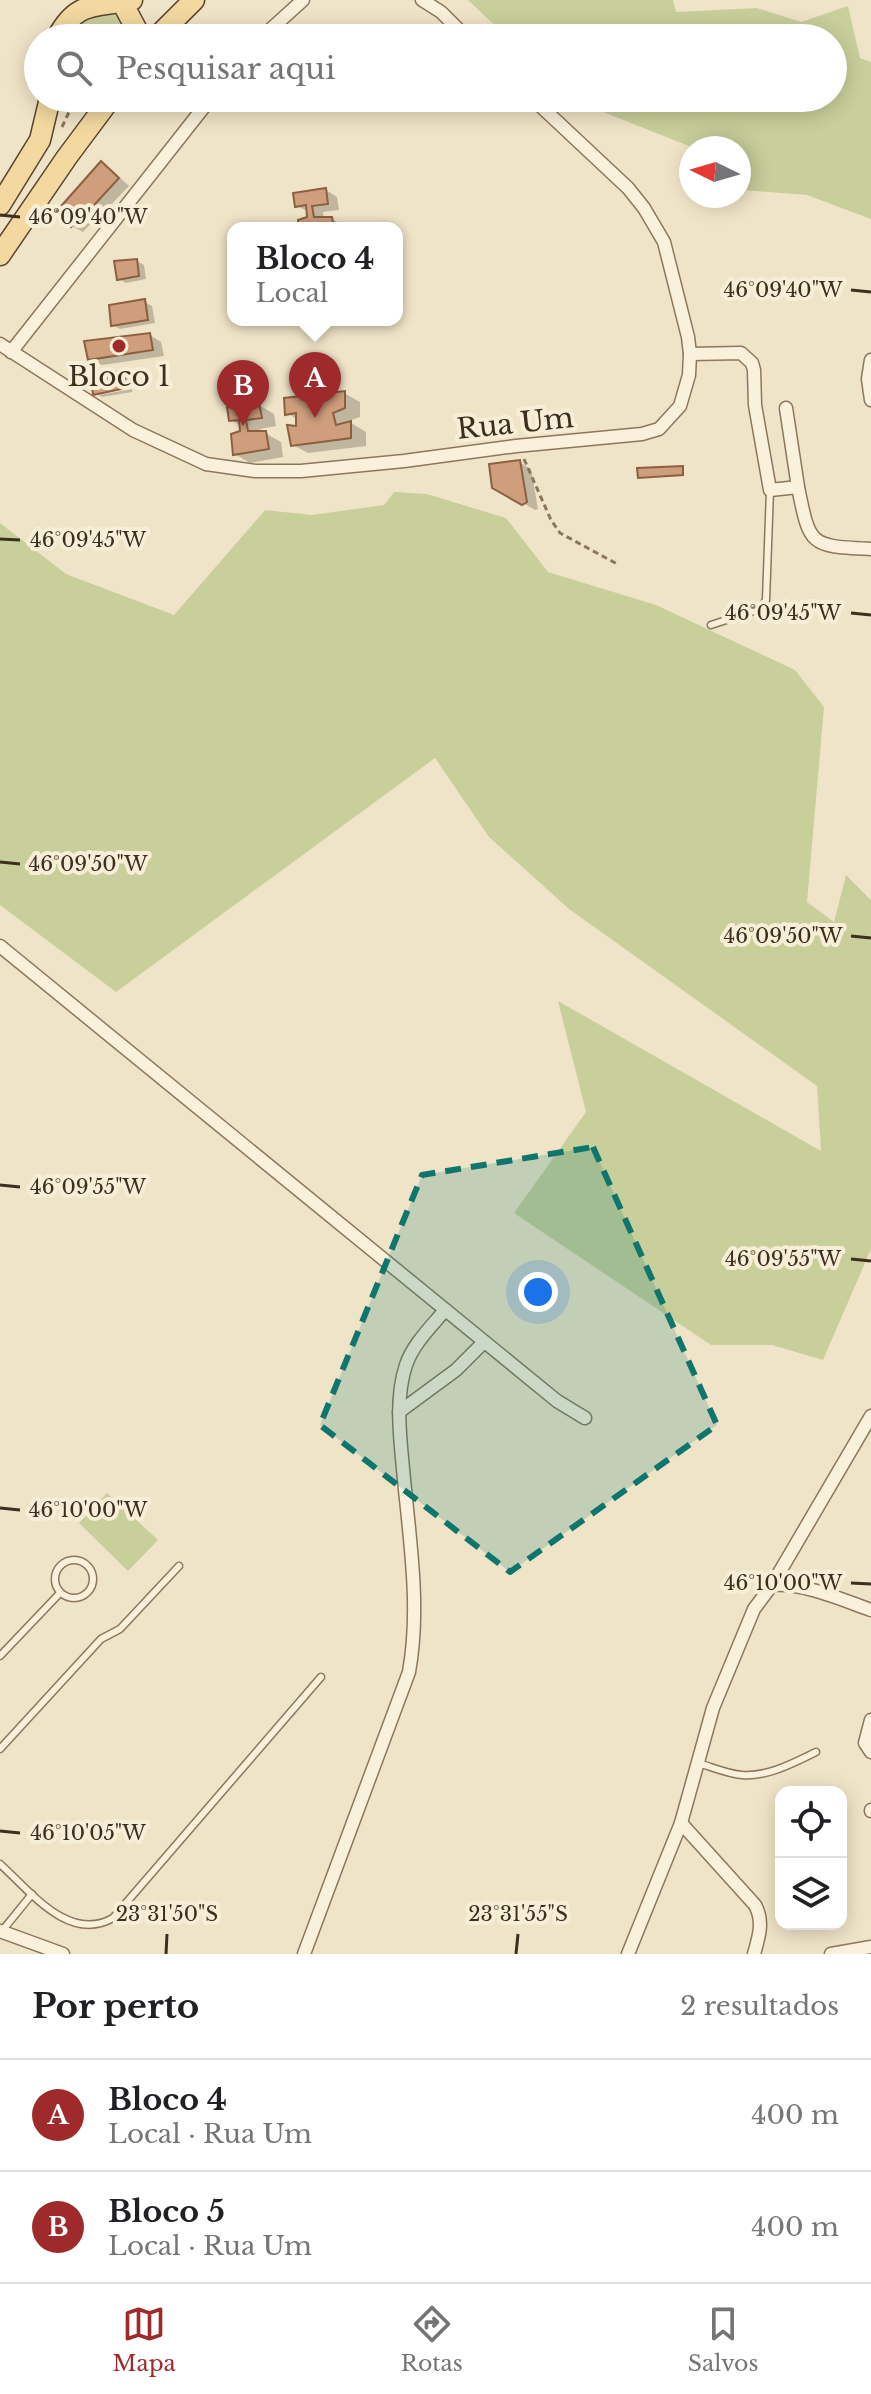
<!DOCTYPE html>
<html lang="pt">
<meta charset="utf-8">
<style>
:root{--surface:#fff;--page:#f6f6f6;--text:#202124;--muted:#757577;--line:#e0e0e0;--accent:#9e2a2b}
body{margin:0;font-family:"Libre Baskerville",serif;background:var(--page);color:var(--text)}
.controls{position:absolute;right:24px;bottom:24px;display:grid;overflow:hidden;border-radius:16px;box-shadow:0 4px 20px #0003}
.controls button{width:72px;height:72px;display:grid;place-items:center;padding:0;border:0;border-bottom:2px solid var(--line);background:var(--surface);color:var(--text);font:40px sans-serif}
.compass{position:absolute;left:679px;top:136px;width:72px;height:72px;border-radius:50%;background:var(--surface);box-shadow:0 4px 20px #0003;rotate:275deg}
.you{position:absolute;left:538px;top:1292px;width:28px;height:28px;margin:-20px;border:6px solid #fff;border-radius:50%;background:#1a73e8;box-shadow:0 0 0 12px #1a73e833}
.badge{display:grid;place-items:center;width:52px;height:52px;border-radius:50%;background:var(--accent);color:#fff;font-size:26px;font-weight:700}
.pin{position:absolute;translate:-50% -66px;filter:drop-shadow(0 2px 4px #0008)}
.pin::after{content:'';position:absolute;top:42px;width:28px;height:24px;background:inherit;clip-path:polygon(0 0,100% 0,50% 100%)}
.popup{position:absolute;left:227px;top:222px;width:176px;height:104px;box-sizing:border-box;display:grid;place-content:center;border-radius:16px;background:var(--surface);filter:drop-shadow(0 2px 6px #0005);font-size:26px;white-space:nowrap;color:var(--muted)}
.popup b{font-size:30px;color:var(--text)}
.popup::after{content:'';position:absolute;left:50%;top:100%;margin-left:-16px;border:16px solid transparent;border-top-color:var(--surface)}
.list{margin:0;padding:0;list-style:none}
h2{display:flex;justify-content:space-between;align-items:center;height:104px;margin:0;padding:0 32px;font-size:34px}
h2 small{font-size:26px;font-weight:400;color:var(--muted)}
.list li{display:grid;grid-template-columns:52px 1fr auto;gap:24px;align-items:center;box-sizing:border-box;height:112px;padding:0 32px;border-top:2px solid var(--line)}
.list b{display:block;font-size:30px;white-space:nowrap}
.list p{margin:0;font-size:26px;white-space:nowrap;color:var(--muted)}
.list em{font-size:26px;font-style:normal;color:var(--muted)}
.icon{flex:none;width:44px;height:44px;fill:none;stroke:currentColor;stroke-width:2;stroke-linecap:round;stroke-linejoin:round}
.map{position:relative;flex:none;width:871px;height:1954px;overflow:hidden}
.search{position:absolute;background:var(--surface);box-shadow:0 4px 20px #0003;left:24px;right:24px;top:24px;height:88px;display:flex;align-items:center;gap:20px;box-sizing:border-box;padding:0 28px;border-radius:44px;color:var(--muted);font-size:30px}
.sheet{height:328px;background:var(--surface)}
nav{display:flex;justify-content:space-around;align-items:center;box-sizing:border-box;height:112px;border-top:2px solid var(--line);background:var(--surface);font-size:22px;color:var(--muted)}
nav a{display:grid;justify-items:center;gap:4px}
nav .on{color:var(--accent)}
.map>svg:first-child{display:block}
.green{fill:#c9cf9b}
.shadow{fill:#0003}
.building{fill:#cf9f7d;stroke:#8d5f41;stroke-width:2}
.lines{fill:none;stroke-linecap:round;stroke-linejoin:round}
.service-casing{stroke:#8d765c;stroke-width:9}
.minor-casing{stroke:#8d765c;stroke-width:15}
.primary-casing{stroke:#5b4430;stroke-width:23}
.path{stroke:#8d765c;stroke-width:3;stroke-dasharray:6 4;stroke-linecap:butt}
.service{stroke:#faf1dc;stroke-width:6}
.minor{stroke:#faf1dc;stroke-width:12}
.primary{stroke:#f3d9a0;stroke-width:20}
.marked{fill:#0f766e;fill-opacity:0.2;stroke:#0f766e;stroke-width:6;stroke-dasharray:16 10;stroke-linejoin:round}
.ticks{fill:none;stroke:#3d2e20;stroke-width:3}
.poi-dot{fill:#9e2a2b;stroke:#f7eed8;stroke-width:3}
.labels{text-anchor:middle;stroke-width:8;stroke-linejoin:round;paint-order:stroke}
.poi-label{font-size:28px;fill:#3d2e20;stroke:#f7eed8}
.street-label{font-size:28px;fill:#3d2e20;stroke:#f7eed8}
.ticks-label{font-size:20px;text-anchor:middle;fill:#3d2e20;stroke:#f7eed8;stroke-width:8;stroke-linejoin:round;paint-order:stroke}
</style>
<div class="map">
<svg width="871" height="1954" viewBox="0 0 871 1954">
<rect width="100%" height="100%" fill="#f0e4c8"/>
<!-- green -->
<g class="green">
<polygon points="468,0 673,0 676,12 757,8 801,22 848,6 860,58 871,62 871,219 807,195 743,190 739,187 739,148 694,148 578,102 573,98 833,98 833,38 508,38"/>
<polygon points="112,12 123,20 132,38 66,38 77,18"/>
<polygon points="394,492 427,494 506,518 548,572 656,605 795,670 824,707 807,902 834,922 846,875 871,900 871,1249 823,1360 772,1345 711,1345 514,1213 586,1112 558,1001 821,1151 817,1086 569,909 489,837 435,758 116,992 0,905 0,523 66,574 174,615 265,510 312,515 384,505"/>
<polygon points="107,1493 158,1540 128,1571 79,1523"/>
</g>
<!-- shadow -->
<g class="shadow">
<polygon points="101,164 112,170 129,186 105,211 110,217 103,226 94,220 83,232 72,226"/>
<polygon points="326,190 337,197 339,210 323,212 324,219 332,219 343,225 344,228 300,228 309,218 309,212 297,206"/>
<polygon points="137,261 144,265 146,279 126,283 119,279"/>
<polygon points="145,302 152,306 155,323 120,329 113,325"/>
<polygon points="150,335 161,342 164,356 102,365 90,359"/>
<polygon points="124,372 131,376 132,385 99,391 99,395 132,389 132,392 102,397 95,393"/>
<polygon points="344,393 360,402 360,417 348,421 366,432 366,446 308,453 293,445 298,429 298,420 287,413"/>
<polygon points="259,405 274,414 276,426 260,429 261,433 265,433 281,442 283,457 250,463 235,454 242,433 242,426 231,420"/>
<polygon points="519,462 531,469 538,509 535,510 494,486"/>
</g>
<!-- building -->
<g class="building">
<polygon points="101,161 119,178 95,204 100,210 91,221 84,213 71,227 55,213"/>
<polygon points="326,188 328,204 312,206 314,217 332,217 334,228 298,228 298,220 307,217 306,205 295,207 293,193"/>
<polygon points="137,259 139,276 117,280 114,261"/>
<polygon points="145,299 148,320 111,326 109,305"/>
<polygon points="150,333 153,350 88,360 84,341"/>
<polygon points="124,370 126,388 93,395 91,377"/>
<polygon points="345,391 345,408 333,413 336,425 351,421 351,438 291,446 287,425 296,426 296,413 285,415 284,398"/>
<polygon points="259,403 262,418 246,420 248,431 266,431 269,449 233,455 231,434 240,431 239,420 229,421 227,407"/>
<polygon points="520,460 527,502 522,505 492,488 489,464"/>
<polygon points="683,466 683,475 638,478 637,468"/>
</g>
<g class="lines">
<!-- service casing -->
<g class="service-casing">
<g id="service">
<polyline points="711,625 760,609 766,600 770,490"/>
<circle cx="74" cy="1579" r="19"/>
<polyline points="0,1656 60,1593"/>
<polyline points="0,1749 101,1639 120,1629 179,1566"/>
<path d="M698,1763C712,1767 728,1774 742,1775C768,1777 793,1763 816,1752"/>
<path d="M0,1864C31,1892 69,1943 113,1918L321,1677"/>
<polyline points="2,1931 32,1894"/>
</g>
</g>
<!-- minor casing -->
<g class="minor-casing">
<g id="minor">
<polyline points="422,0 441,12 467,38"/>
<polyline points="261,38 303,0"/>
<polyline points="0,344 133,430 206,464 255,471 301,471 404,461 516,446 642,434 659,429 680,406 689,375 690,354 688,337 664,242 644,208 628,188 532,98"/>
<polyline points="11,352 211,98"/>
<path d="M690,354L741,353L752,363L754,370L755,405L770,490L798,487C810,547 810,546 871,549"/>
<polyline points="871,360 868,379 871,400"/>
<polyline points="786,408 798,487"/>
<polyline points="0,946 557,1401 585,1418"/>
<polyline points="399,1412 456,1370 484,1342"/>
<path d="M772,1585C805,1583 840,1599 871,1610"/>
<polyline points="871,1720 865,1743 871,1752"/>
<polyline points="871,1810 871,1811"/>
<path d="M681,1823L755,1905C764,1921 759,1937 754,1954"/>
<polyline points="0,1931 63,1954"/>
<path d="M304,1954L409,1672C421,1606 409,1536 403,1469C400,1436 395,1398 406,1365C413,1344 431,1327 445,1310"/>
<polyline points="628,1954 681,1823 713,1708 754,1609 772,1585 871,1416"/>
<polyline points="831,1954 871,1947"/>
</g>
</g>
<!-- primary casing -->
<g class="primary-casing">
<g id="primary">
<polyline points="122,2 141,38"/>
<path d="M57,38C77,0 94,8 132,0"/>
<polyline points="156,38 194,0"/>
<polyline points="0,205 40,140 50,98"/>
<polyline points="0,255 67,157 111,98"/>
</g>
</g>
<!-- path -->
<g class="path">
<polyline points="62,127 69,112"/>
<polyline points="524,459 551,520 560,533 619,565"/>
</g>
<!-- service -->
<use href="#service" class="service"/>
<!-- minor -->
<use href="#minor" class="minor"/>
<!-- primary -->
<use href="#primary" class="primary"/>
</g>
<!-- marked area -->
<path class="marked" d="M593,1147L717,1425L510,1572L320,1425L422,1175Z"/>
<!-- ticks -->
<path class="ticks" d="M0,215L20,217M851,290L871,292M0,539L20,540M851,613L871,615M0,862L20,864M851,936L871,938M0,1185L20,1187M851,1259L871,1261M0,1508L20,1510M851,1583L871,1584M0,1831L20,1833M166,1954L167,1934M516,1954L518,1934"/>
<!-- markers -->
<circle class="poi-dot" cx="119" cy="346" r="8"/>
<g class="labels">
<!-- poi labels -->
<g class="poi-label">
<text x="119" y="386">Bloco 1</text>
</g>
<!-- street labels -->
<g class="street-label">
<text transform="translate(515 423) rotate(-6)" y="10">Rua Um</text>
</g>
</g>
<g class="ticks-label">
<text x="88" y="224">46°09'40"W</text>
<text x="783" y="297">46°09'40"W</text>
<text x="88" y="547">46°09'45"W</text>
<text x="783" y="620">46°09'45"W</text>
<text x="88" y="871">46°09'50"W</text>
<text x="783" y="943">46°09'50"W</text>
<text x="88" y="1194">46°09'55"W</text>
<text x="783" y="1266">46°09'55"W</text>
<text x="88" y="1517">46°10'00"W</text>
<text x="783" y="1590">46°10'00"W</text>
<text x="88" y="1840">46°10'05"W</text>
<text x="167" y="1921">23°31'50"S</text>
<text x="518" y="1921">23°31'55"S</text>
</g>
</svg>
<div class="controls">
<button><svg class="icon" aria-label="locate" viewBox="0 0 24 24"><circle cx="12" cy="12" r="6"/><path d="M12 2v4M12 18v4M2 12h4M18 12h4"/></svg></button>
<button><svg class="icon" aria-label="layers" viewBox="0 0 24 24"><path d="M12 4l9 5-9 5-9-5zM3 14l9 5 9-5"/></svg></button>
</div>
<svg class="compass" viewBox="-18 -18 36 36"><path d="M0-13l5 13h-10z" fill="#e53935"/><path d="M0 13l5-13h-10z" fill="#757577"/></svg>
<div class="you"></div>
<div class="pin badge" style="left:315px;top:418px">A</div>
<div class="popup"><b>Bloco 4</b>Local</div>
<div class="pin badge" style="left:243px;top:426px">B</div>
<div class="search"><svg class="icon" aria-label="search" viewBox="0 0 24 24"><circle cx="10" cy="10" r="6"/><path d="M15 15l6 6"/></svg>Pesquisar aqui</div>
</div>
<section class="sheet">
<h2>Por perto<small>2 resultados</small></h2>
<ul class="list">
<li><span class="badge">A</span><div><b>Bloco 4</b><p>Local · Rua Um</p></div><em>400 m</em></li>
<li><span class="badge">B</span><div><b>Bloco 5</b><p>Local · Rua Um</p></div><em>400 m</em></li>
</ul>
</section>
<nav>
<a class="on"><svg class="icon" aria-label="map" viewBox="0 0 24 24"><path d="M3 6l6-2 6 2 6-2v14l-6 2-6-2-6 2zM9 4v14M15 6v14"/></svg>Mapa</a>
<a><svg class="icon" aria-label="directions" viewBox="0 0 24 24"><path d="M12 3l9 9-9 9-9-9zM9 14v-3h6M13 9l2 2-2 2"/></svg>Rotas</a>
<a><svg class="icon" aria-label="saved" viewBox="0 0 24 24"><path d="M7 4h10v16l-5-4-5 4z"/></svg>Salvos</a>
</nav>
